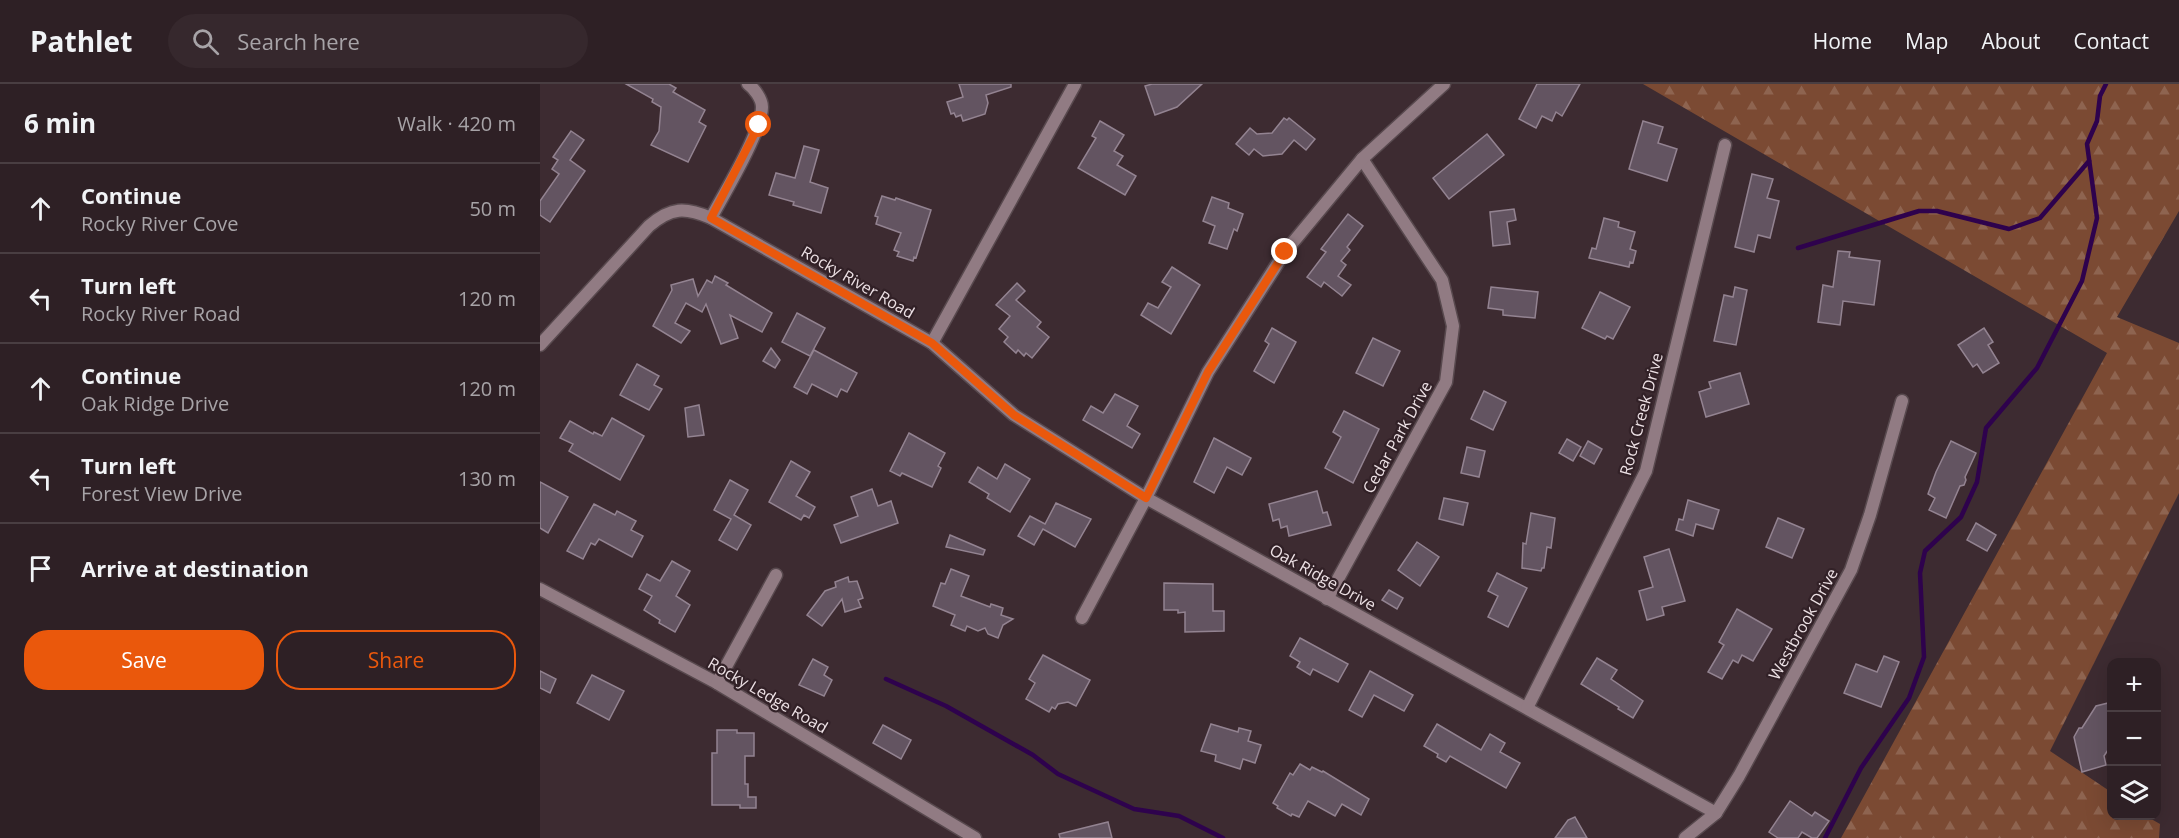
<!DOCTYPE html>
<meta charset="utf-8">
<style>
:root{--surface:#2e2025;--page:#36282d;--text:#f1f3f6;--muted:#a7a3a7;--line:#493e42;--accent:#ea580c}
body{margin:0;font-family:"Open Sans",sans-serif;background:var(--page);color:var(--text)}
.controls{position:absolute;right:18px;bottom:18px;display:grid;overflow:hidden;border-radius:12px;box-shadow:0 6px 24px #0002}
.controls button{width:54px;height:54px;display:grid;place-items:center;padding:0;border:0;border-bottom:2px solid var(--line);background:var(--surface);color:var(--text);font:30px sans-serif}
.stop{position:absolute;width:18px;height:18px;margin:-14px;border:4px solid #ea580c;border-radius:50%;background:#fff}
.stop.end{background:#ea580c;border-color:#fff;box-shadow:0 2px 6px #0008}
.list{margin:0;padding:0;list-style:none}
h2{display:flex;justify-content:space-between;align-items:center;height:78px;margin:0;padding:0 24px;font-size:26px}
h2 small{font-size:20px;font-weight:400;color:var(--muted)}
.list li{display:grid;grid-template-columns:39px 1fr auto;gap:18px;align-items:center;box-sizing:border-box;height:90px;padding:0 24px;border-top:2px solid var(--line)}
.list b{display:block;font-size:22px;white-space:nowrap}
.list p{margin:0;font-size:20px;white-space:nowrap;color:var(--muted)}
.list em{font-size:20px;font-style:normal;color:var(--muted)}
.actions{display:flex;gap:12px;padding:18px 24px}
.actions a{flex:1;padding:14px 0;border:2px solid var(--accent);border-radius:24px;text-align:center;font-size:21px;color:var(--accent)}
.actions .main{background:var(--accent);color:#fff}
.icon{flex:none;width:33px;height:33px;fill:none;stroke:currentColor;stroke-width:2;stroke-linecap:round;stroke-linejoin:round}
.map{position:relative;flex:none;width:1639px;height:754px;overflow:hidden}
header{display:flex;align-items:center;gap:36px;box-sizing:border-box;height:84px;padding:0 30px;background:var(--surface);border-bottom:2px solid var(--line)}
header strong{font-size:28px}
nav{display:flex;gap:33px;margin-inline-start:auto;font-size:21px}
.search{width:420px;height:54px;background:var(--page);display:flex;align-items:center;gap:15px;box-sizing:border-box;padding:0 21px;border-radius:33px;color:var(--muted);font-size:22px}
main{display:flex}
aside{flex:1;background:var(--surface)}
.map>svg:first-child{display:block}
.forest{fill:url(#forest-firs)}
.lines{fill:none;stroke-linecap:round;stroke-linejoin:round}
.stream{stroke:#2e024d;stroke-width:4.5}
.building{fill:#635461;stroke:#938391;stroke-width:1.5}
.street-casing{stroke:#58494e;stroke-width:15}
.street{stroke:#917b83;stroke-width:12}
.route{stroke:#ea580c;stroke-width:8}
.labels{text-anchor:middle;stroke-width:4.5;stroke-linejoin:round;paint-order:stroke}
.street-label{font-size:16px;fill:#ede1e5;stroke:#322127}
</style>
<header>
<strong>Pathlet</strong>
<div class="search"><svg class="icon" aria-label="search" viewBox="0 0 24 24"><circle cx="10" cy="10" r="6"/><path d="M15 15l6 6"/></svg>Search here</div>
<nav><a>Home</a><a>Map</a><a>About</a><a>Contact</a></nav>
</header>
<main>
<aside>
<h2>6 min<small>Walk · 420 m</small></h2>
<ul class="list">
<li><svg class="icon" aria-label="ahead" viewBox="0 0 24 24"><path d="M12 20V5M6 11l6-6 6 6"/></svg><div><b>Continue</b><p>Rocky River Cove</p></div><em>50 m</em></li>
<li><svg class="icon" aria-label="left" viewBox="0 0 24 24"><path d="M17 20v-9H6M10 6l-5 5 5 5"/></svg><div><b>Turn left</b><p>Rocky River Road</p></div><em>120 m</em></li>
<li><svg class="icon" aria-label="ahead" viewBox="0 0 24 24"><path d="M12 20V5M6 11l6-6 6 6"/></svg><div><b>Continue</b><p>Oak Ridge Drive</p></div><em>120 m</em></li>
<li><svg class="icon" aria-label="left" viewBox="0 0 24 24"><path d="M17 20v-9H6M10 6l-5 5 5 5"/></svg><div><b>Turn left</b><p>Forest View Drive</p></div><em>130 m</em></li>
<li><svg class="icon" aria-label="arrive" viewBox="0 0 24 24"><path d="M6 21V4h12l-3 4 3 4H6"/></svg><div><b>Arrive at destination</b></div></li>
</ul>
<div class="actions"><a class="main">Save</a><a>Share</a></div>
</aside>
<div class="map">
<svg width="1639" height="754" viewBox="0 0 1639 754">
<defs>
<pattern id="forest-firs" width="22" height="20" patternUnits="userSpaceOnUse" patternTransform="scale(1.5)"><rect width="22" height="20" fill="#7b4a33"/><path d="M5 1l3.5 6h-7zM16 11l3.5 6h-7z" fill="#8e6450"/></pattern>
</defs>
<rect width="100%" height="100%" fill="#3d2b31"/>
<!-- forest -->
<polygon class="forest" points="1103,0 1639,0 1639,127 1577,233 1639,259 1639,409 1510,667 1571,708 1572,732 1606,732 1620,740 1619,754 1301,754 1567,269"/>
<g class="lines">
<!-- stream -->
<g class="stream">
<polyline points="1258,164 1379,127 1397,127 1469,145 1500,134 1549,77"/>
<polyline points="346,595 406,622 493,671 518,690 594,725 639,732 683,754"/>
<polyline points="1285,754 1321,684 1369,614 1384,573 1380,489 1385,467 1421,433 1437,398 1446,344 1497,284 1542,197 1557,134 1547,60 1557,37 1560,12 1566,0"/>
</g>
</g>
<!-- building -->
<g class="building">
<polygon points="86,0 129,0 136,4 133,8 165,26 159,38 166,42 148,78 111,61 119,47 121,23 112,18 113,15"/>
<polygon points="419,0 471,0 471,3 446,11 448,19 445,30 423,37 421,31 416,33 414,29 411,30 407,18 423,13"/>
<polygon points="612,0 662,0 637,23 615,31 605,2"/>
<polygon points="997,0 1040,0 1022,32 1016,28 1012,37 1002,32 996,44 979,35"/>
<polygon points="744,34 747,36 749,34 775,55 766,66 754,56 742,70 723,72 714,65 709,71 696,60 710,44 717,50 732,49"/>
<polygon points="560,37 584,51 574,67 583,72 577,81 596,92 585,111 538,84 556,54 552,52"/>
<polygon points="1103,37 1123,43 1118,59 1137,65 1127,97 1089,85"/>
<polygon points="31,47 44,56 30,76 45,87 10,138 0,131 0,117 19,90 12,85 18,76 13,73"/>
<polygon points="947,50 964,71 909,115 893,94"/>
<polygon points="264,62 279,66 270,98 288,104 281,129 253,121 254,118 229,111 236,89 255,94"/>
<polygon points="1212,90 1233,95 1227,114 1239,117 1230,154 1218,151 1214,168 1195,163"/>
<polygon points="342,112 355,116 356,114 391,126 376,174 374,173 373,177 357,172 359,168 354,166 361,149 336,140 338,133 335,132"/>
<polygon points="672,113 689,119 688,124 703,130 697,147 694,145 687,165 669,159 675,142 663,137"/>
<polygon points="974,125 976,136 967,138 970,160 953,162 950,128"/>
<polygon points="808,130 823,142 807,163 810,166 801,177 806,181 798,192 811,201 802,212 784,198 781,203 767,193 786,168 781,165"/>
<polygon points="1064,134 1079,138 1078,143 1095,148 1090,165 1096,167 1093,179 1090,178 1089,183 1049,174 1052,164 1056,165"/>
<polygon points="1298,167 1310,168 1309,173 1340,177 1334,221 1303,217 1300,241 1278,238 1283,201 1293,203"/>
<polygon points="632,183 660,201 631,250 601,231 608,219 618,224 631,203 622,198"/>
<polygon points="175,192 188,199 186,201 232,229 222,248 190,231 198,254 181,260 166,220 162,228 146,219 135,239 150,247 141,259 113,242 132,206 131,201 153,195 158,212 167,196 172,199"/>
<polygon points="477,199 485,207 476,216 501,238 497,243 509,253 492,274 486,269 484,272 478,266 476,269 464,258 468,253 459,245 470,232 456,221"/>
<polygon points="951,203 998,208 995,234 963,231 963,226 948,224"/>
<polygon points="1195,203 1207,206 1196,261 1174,257 1184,211 1193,213"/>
<polygon points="1060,208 1090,223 1073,255 1067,252 1065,255 1042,244"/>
<polygon points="257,229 285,244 270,272 242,258"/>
<polygon points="732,244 756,258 734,299 714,287 729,260 725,257"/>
<polygon points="1444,244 1453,258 1448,261 1459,279 1443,289 1437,280 1433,283 1418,261"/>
<polygon points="833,254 860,267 843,302 816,289"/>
<polygon points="231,264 240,276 235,284 223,277"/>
<polygon points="274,266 317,289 307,308 301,305 297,313 272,300 267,310 254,303"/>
<polygon points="97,280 119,292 114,301 122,305 109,326 80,311"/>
<polygon points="1200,289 1209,320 1166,333 1159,308 1171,304 1169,298"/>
<polygon points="944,307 966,318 953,346 931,335"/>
<polygon points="575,310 598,322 587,342 600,350 592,364 543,336 551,322 563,329"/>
<polygon points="159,321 164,351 148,353 145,324"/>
<polygon points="804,327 839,345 813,399 785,384 801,353 793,348"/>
<polygon points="72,334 104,352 80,396 29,367 33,360 20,354 30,337 53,350 54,348 62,352"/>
<polygon points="369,349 405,369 398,382 401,384 392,403 362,389 360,392 350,387"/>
<polygon points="674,354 711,374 702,391 687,383 674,409 654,398"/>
<polygon points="1027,355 1041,363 1033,377 1019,369"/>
<polygon points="1048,357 1062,365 1054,380 1040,372"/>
<polygon points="1411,357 1436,369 1425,393 1426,396 1424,401 1420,402 1406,434 1389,426 1395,414 1388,410 1396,388"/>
<polygon points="927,363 945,367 939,393 921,389"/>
<polygon points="251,377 270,388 256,412 275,423 269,434 264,431 261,436 229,418"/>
<polygon points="465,380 490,395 470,428 447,414 449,410 429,398 438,383 457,395"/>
<polygon points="190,396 208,406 194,431 211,441 197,466 179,456 191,435 174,426"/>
<polygon points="0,398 28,413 8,449 0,444"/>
<polygon points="332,405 338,422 351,417 358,439 301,459 294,441 318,432 311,413"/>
<polygon points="777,407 783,429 787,428 791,441 749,452 747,442 741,444 739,435 733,437 729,420"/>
<polygon points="904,414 928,419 923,441 899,435"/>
<polygon points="1148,416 1179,426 1173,445 1156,440 1153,452 1136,446 1139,435 1143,436"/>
<polygon points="516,419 551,435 535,463 503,445 494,461 478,452 490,432 505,440"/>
<polygon points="54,420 75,431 77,427 96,437 91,446 103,452 92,473 59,455 55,461 51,459 43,475 27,467"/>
<polygon points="991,429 1015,434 1011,464 1007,463 1004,484 1002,484 1001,487 982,484 983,459 986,460"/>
<polygon points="1238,434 1264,445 1252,474 1226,463"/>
<polygon points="1436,439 1456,451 1447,467 1427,456"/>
<polygon points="410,451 445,466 443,471 406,463"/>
<polygon points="877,458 899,473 880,502 858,486"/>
<polygon points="1129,465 1145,517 1122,523 1124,531 1107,536 1099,507 1113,503 1104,473"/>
<polygon points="132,477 150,487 136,512 150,521 135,548 119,539 120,536 104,526 112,512 99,505 107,490 120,497"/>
<polygon points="411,485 429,492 421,512 450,523 451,520 463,524 461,531 473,535 463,541 458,554 448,550 445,544 438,547 427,542 425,547 411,541 415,531 393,522 401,499 405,500"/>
<polygon points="957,489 987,504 968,543 948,533 958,512 948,507"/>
<polygon points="308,493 309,498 317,497 323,514 318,516 321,523 305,528 302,515 282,542 267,531 285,507 296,503 295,498"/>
<polygon points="624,499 673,500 673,527 684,527 684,547 645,548 645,528 638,529 638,526 624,526"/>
<polygon points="849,506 863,514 857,525 842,516"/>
<polygon points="1197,525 1232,545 1213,577 1202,571 1198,579 1193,576 1182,595 1168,588 1184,561 1179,558"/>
<polygon points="760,554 808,580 798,598 773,585 770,591 757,583 760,578 750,572"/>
<polygon points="503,571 550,596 536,622 528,618 518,620 515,625 512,623 509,628 486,615 495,599 489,595"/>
<polygon points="1344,572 1359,578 1341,623 1304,609 1316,580 1337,588"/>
<polygon points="1057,574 1077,586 1071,595 1103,617 1093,634 1078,625 1079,623 1041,600"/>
<polygon points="273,575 288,583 284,591 292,596 284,612 259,601"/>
<polygon points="0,587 16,595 10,609 0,604"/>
<polygon points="830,587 873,611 864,627 834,611 822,633 809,626"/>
<polygon points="52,591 84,607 69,636 37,619"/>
<polygon points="1572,618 1572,660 1564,672 1566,681 1542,688 1534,653 1539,644 1542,644 1556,622"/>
<polygon points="671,640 698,648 699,644 711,647 708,657 721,661 715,679 703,675 700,685 675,677 676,671 661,667"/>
<polygon points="897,640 941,666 950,650 965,659 960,668 980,679 966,704 910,672 906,678 897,673 898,670 884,662"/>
<polygon points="343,641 371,656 361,675 333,659"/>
<polygon points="177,646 197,646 197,649 214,649 214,672 205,672 205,700 208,700 208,713 216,713 216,724 200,724 200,721 172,721 172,669 177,669"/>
<polygon points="760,680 770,686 772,683 782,688 783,687 829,715 821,731 802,720 795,732 768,717 759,733 752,730 751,732 737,724 738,722 733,719 750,689 753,691"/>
<polygon points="1250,717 1272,732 1275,728 1289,737 1277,754 1272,754 1262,748 1258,754 1238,754 1229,748"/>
<polygon points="1035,733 1047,754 1015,754 1028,736"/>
<polygon points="568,738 572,754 520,754 519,750"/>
</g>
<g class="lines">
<!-- street casing -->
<g class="street-casing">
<g id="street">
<path d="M171,134C184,110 222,47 222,23C222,15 214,4 208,0"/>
<polyline points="392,259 535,0"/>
<path d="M0,261L109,142C131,123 145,123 171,134L392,259L474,331L606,414L1176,729"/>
<polyline points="0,505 177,599 435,754"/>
<polyline points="787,515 906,298 913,242 902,196 822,75"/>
<polyline points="542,534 606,414 668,288 745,168 822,75 904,0"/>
<polyline points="177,599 236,491"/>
<polyline points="987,624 1106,387 1185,61"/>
<polyline points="1145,754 1176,729 1199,692 1311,486 1330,431 1362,317"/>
</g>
</g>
<!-- street -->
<use href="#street" class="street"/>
</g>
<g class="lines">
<!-- route -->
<polyline class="route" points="219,41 171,134 392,259 474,331 606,414 668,288 745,168"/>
</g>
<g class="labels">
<!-- street labels -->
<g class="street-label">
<text transform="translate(318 198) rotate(30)" y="6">Rocky River Road</text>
<text transform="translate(1101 330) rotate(-75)" y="6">Rock Creek Drive</text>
<text transform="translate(857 353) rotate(-61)" y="6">Cedar Park Drive</text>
<text transform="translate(783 493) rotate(29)" y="6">Oak Ridge Drive</text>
<text transform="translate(1263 540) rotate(-61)" y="6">Westbrook Drive</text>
<text transform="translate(228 611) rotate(30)" y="6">Rocky Ledge Road</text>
</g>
</g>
</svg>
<div class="controls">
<button>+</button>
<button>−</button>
<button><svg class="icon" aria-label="layers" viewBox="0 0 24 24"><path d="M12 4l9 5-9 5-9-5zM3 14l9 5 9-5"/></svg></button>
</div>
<div class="stop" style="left:219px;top:41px"></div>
<div class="stop end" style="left:745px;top:168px"></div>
</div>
</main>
